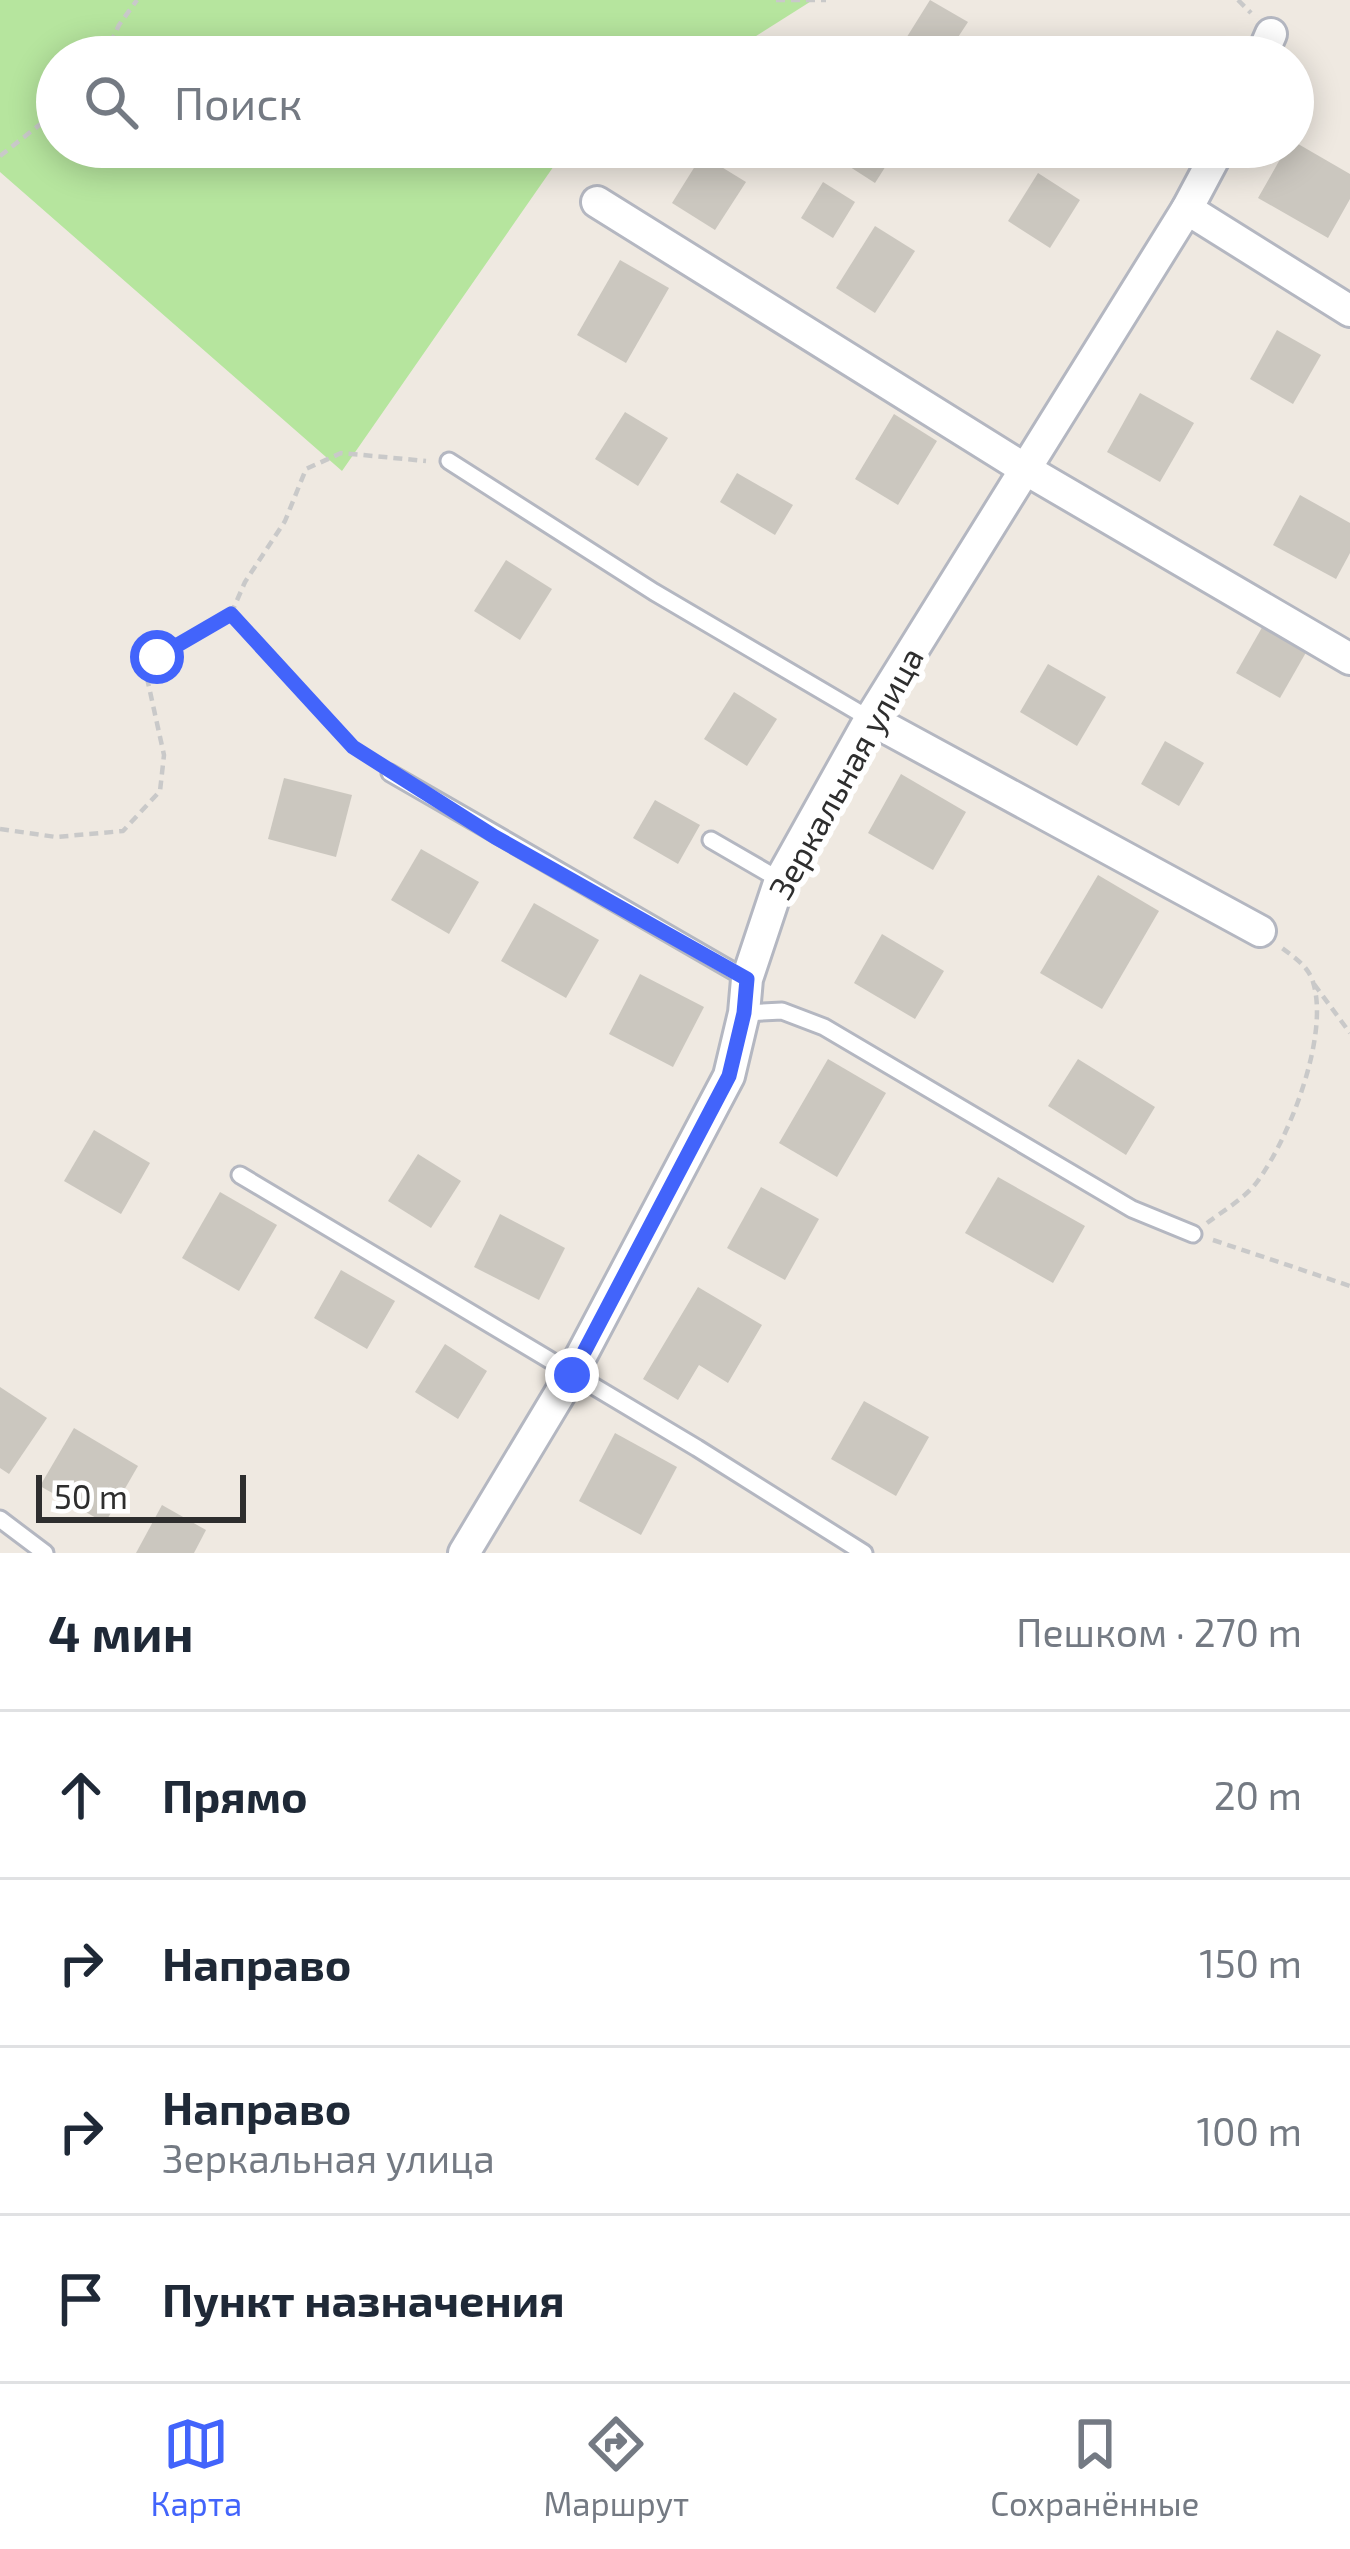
<!DOCTYPE html>
<html lang="ru">
<meta charset="utf-8">
<style>
:root{--surface:#fff;--page:#f2f2f3;--text:#1f2937;--muted:#747a83;--line:#e0e1e3;--accent:#4264fb}
body{margin:0;font-family:"Exo 2",sans-serif;background:var(--page);color:var(--text)}
.scale{position:absolute;left:36px;bottom:30px;width:210px;box-sizing:border-box;padding-left:12px;border:6px solid #2e2e2e;border-top:0;font-size:33px;line-height:42px;white-space:nowrap;color:#2e2e2e;-webkit-text-stroke:9px #fff;paint-order:stroke}
.stop{position:absolute;width:36px;height:36px;margin:-27px;border:9px solid #4264fb;border-radius:50%;background:#fff}
.stop.end{background:#4264fb;border-color:#fff;box-shadow:0 3px 12px #0008}
.list{margin:0;padding:0;list-style:none}
h2{display:flex;justify-content:space-between;align-items:center;height:156px;margin:0;padding:0 48px;font-size:51px}
h2 small{font-size:39px;font-weight:400;color:var(--muted)}
.list li{display:grid;grid-template-columns:78px 1fr auto;gap:36px;align-items:center;box-sizing:border-box;height:168px;padding:0 48px;border-top:3px solid var(--line)}
.list b{display:block;font-size:45px;white-space:nowrap}
.list p{margin:0;font-size:39px;white-space:nowrap;color:var(--muted)}
.list em{font-size:39px;font-style:normal;color:var(--muted)}
.icon{flex:none;width:66px;height:66px;fill:none;stroke:currentColor;stroke-width:2;stroke-linecap:round;stroke-linejoin:round}
.map{position:relative;flex:none;width:1350px;height:1553px;overflow:hidden}
.search{position:absolute;background:var(--surface);box-shadow:0 6px 30px #0003;left:36px;right:36px;top:36px;height:132px;display:flex;align-items:center;gap:30px;box-sizing:border-box;padding:0 42px;border-radius:66px;color:var(--muted);font-size:45px}
.sheet{height:828px;background:var(--surface)}
nav{display:flex;justify-content:space-around;align-items:center;box-sizing:border-box;height:168px;border-top:3px solid var(--line);background:var(--surface);font-size:33px;color:var(--muted)}
nav a{display:grid;justify-items:center;gap:6px}
nav .on{color:var(--accent)}
.map>svg:first-child{display:block}
.green{fill:#b6e59e}
.building{fill:#cbc7bf}
.lines{fill:none;stroke-linecap:round;stroke-linejoin:round}
.lane-casing{stroke:#b4b7c1;stroke-width:21}
.street-casing{stroke:#b4b7c1;stroke-width:36}
.path{stroke:#c9c9c9;stroke-width:4.5;stroke-dasharray:9 6;stroke-linecap:butt}
.lane{stroke:#fff;stroke-width:15}
.street{stroke:#fff;stroke-width:30}
.route{stroke:#4264fb;stroke-width:15}
.labels{text-anchor:middle;stroke-width:12;stroke-linejoin:round;paint-order:stroke}
.street-label{font-size:33px;fill:#2e2e2e;stroke:#fff}
</style>
<div class="map">
<svg width="1350" height="1553" viewBox="0 0 1350 1553">
<rect width="100%" height="100%" fill="#efe9e1"/>
<!-- green -->
<polygon class="green" points="0,0 813,0 723,57 57,57 57,147 581,147 556,163 342,471 0,172"/>
<!-- building -->
<g class="building">
<polygon points="930,0 968,22 945,57 933,57 905,40"/>
<polygon points="1115,40 1148,57 1106,57"/>
<polygon points="1293,141 1350,174 1350,199 1328,238 1258,198 1287,147 1293,147"/>
<polygon points="819,147 898,147 875,183"/>
<polygon points="702,155 746,182 715,230 672,203"/>
<polygon points="1038,173 1080,200 1050,248 1008,221"/>
<polygon points="823,182 855,202 833,238 801,218"/>
<polygon points="875,226 915,251 875,313 836,288"/>
<polygon points="620,260 669,288 626,363 577,335"/>
<polygon points="1277,330 1321,355 1293,404 1250,379"/>
<polygon points="1140,393 1194,423 1160,482 1107,452"/>
<polygon points="625,412 668,438 638,486 595,459"/>
<polygon points="894,414 937,441 898,505 855,479"/>
<polygon points="737,473 793,505 775,535 720,502"/>
<polygon points="1300,495 1350,523 1350,553 1336,579 1273,545"/>
<polygon points="506,560 552,589 520,640 474,611"/>
<polygon points="1264,624 1308,649 1280,698 1236,673"/>
<polygon points="1048,664 1106,697 1077,746 1020,712"/>
<polygon points="734,692 777,719 747,766 704,739"/>
<polygon points="1165,741 1204,763 1179,806 1141,784"/>
<polygon points="901,774 966,812 933,870 868,833"/>
<polygon points="284,778 352,795 336,857 268,839"/>
<polygon points="655,800 700,825 678,864 633,838"/>
<polygon points="421,849 479,882 449,934 391,900"/>
<polygon points="1098,875 1159,911 1102,1009 1040,973"/>
<polygon points="534,903 599,940 566,998 501,961"/>
<polygon points="882,934 944,971 915,1019 854,983"/>
<polygon points="640,974 704,1007 673,1067 609,1034"/>
<polygon points="828,1059 886,1093 837,1177 779,1143"/>
<polygon points="1078,1059 1155,1107 1126,1155 1048,1106"/>
<polygon points="94,1130 150,1163 121,1214 64,1181"/>
<polygon points="418,1154 461,1181 431,1228 388,1201"/>
<polygon points="998,1177 1085,1226 1053,1283 965,1233"/>
<polygon points="761,1187 819,1219 785,1280 727,1248"/>
<polygon points="220,1192 277,1225 239,1291 182,1258"/>
<polygon points="500,1214 565,1248 539,1300 474,1267"/>
<polygon points="341,1270 395,1301 367,1349 314,1318"/>
<polygon points="698,1287 762,1325 728,1383 699,1365 678,1400 643,1379"/>
<polygon points="445,1344 487,1371 458,1419 415,1392"/>
<polygon points="0,1387 47,1418 9,1474 0,1468"/>
<polygon points="864,1401 929,1437 896,1496 831,1459"/>
<polygon points="74,1428 138,1466 105,1523 40,1486"/>
<polygon points="615,1433 677,1467 641,1535 579,1501"/>
<polygon points="162,1505 206,1530 194,1553 136,1553"/>
</g>
<g class="lines">
<!-- lane casing -->
<g class="lane-casing">
<g id="lane">
<polyline points="449,461 654,592 870,719"/>
<polyline points="390,773 747,979"/>
<polyline points="711,840 780,880"/>
<polyline points="744,1013 782,1011 824,1027 1132,1209 1193,1234"/>
<polyline points="240,1175 697,1448 864,1553"/>
<polyline points="0,1519 45,1553"/>
</g>
</g>
<!-- street casing -->
<g class="street-casing">
<g id="street">
<polyline points="1261,57 1271,34"/>
<polyline points="597,202 1025,469 1350,659"/>
<polyline points="1187,209 1350,311"/>
<polyline points="870,719 1260,931"/>
<polyline points="464,1553 571,1375 729,1076 744,1013 747,979 780,880 870,719 1187,209 1220,147"/>
</g>
</g>
<!-- path -->
<g class="path">
<polyline points="776,0 826,0"/>
<polyline points="1238,0 1251,13"/>
<polyline points="104,57 119,25 137,0"/>
<polyline points="0,156 57,111"/>
<polyline points="231,614 245,582 285,521 306,469 341,453 426,461"/>
<polyline points="0,829 56,837 123,831 160,791 164,755 147,678 157,657 231,614 353,747 372,760"/>
<polyline points="1314,984 1350,1033"/>
<path d="M1207,1223C1223,1211 1245,1198 1257,1182C1289,1139 1330,1035 1313,982C1308,966 1295,958 1282,948"/>
<polyline points="1213,1240 1350,1286"/>
</g>
<!-- lane -->
<use href="#lane" class="lane"/>
<!-- street -->
<use href="#street" class="street"/>
</g>
<g class="lines">
<!-- route -->
<polyline class="route" points="157,657 231,614 353,747 495,837 747,979 744,1013 729,1076 572,1375"/>
</g>
<g class="labels">
<!-- street labels -->
<g class="street-label">
<text transform="translate(846 773) rotate(-61)" y="12">Зеркальная улица</text>
</g>
</g>
</svg>
<div class="scale">50 m</div>
<div class="stop" style="left:157px;top:657px"></div>
<div class="stop end" style="left:572px;top:1375px"></div>
<div class="search"><svg class="icon" aria-label="search" viewBox="0 0 24 24"><circle cx="10" cy="10" r="6"/><path d="M15 15l6 6"/></svg>Поиск</div>
</div>
<section class="sheet">
<h2>4 мин<small>Пешком · 270 m</small></h2>
<ul class="list">
<li><svg class="icon" aria-label="ahead" viewBox="0 0 24 24"><path d="M12 20V5M6 11l6-6 6 6"/></svg><div><b>Прямо</b></div><em>20 m</em></li>
<li><svg class="icon" aria-label="right" viewBox="0 0 24 24"><path d="M7 20v-9h11M14 6l5 5-5 5"/></svg><div><b>Направо</b></div><em>150 m</em></li>
<li><svg class="icon" aria-label="right" viewBox="0 0 24 24"><path d="M7 20v-9h11M14 6l5 5-5 5"/></svg><div><b>Направо</b><p>Зеркальная улица</p></div><em>100 m</em></li>
<li><svg class="icon" aria-label="arrive" viewBox="0 0 24 24"><path d="M6 21V4h12l-3 4 3 4H6"/></svg><div><b>Пункт назначения</b></div></li>
</ul>
</section>
<nav>
<a class="on"><svg class="icon" aria-label="map" viewBox="0 0 24 24"><path d="M3 6l6-2 6 2 6-2v14l-6 2-6-2-6 2zM9 4v14M15 6v14"/></svg>Карта</a>
<a><svg class="icon" aria-label="directions" viewBox="0 0 24 24"><path d="M12 3l9 9-9 9-9-9zM9 14v-3h6M13 9l2 2-2 2"/></svg>Маршрут</a>
<a><svg class="icon" aria-label="saved" viewBox="0 0 24 24"><path d="M7 4h10v16l-5-4-5 4z"/></svg>Сохранённые</a>
</nav>
